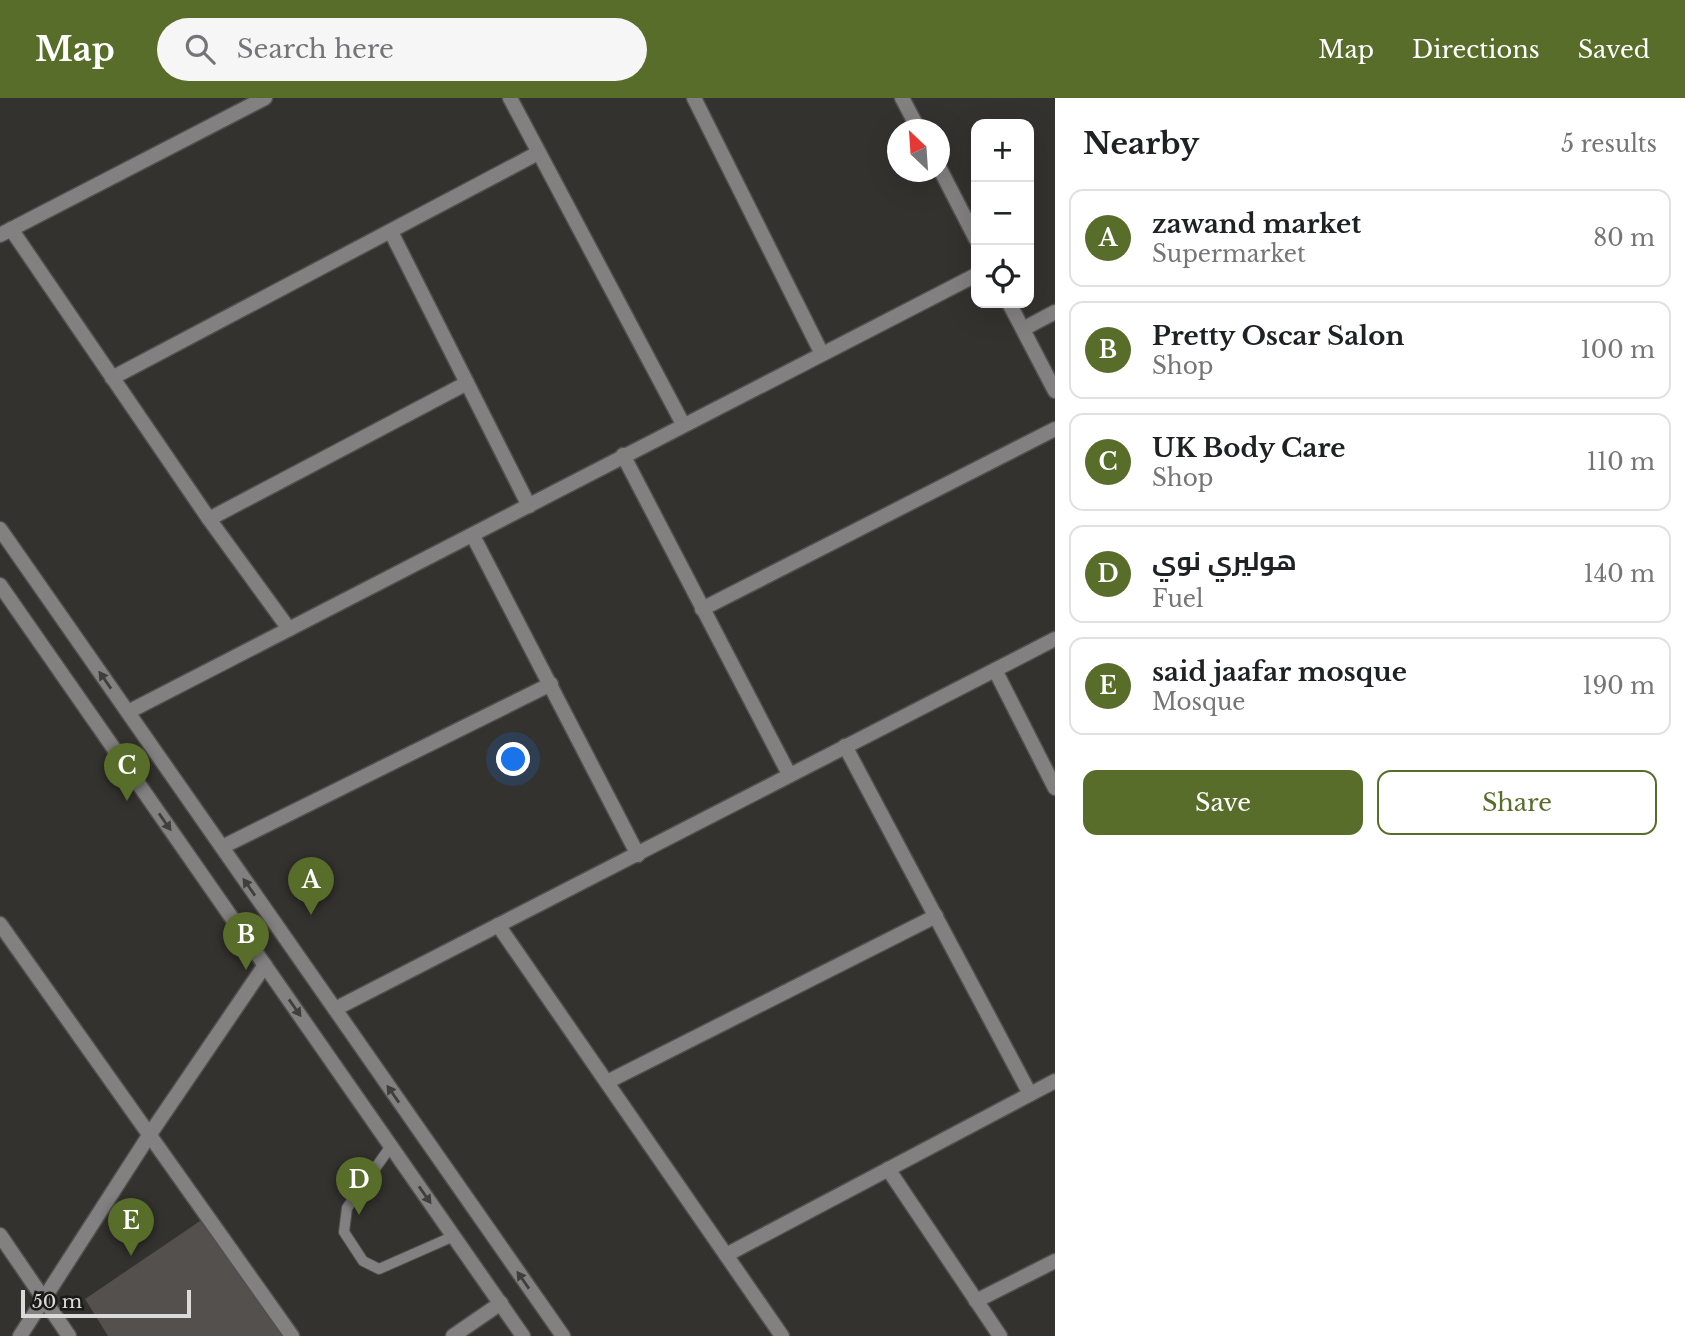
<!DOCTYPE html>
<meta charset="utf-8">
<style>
:root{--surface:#fff;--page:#f6f6f6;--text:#202124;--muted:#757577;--line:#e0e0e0;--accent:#586d2a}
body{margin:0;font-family:"Libre Baskerville",Cairo,serif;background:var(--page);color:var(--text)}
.controls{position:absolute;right:21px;top:21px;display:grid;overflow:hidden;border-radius:14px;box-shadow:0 7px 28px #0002}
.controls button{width:63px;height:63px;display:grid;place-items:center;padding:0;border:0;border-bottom:2px solid var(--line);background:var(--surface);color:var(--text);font:35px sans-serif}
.compass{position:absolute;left:887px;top:21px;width:63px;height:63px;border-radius:50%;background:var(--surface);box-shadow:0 7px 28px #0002;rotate:335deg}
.scale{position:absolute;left:21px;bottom:18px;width:170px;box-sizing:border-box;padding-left:7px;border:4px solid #dcdad8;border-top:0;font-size:19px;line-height:24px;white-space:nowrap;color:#dcdad8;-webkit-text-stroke:5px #1b1a19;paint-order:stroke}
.you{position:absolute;left:514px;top:662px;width:24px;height:24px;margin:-18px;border:5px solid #fff;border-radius:50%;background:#1a73e8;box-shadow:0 0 0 10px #1a73e833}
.badge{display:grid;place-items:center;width:46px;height:46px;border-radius:50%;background:var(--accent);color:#fff;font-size:23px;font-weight:700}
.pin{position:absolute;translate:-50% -58px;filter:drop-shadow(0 2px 4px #0008)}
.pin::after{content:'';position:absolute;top:37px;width:24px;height:21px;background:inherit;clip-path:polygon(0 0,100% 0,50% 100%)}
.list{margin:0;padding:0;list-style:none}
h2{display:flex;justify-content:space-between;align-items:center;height:91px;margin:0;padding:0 28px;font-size:30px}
h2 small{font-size:23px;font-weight:400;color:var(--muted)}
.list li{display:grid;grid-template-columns:46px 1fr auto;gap:21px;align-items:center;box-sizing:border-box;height:98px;margin:0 14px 14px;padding:0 14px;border:2px solid var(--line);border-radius:14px}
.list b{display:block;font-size:26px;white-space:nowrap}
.list p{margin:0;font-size:23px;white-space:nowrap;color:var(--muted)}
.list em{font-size:23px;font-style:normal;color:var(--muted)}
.actions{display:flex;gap:14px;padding:21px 28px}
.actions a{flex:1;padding:16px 0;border:2px solid var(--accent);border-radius:14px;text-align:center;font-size:24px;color:var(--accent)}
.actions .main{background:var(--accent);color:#fff}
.icon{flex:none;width:38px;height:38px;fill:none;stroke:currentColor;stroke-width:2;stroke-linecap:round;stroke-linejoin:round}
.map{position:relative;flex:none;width:1055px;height:1238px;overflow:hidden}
header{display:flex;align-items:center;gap:42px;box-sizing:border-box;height:98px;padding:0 35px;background:var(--accent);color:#fff}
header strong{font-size:33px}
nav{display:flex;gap:38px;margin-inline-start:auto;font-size:24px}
.search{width:490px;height:63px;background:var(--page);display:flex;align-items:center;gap:18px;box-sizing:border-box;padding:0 24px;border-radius:38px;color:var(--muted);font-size:26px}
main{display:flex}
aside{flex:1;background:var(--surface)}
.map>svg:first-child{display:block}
.building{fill:#53504d}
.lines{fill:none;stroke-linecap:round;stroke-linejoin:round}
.service-casing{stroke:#52504d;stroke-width:12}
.minor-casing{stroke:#52504d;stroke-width:17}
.tertiary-casing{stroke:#52504d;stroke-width:17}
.service{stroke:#828080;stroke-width:10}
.minor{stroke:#828080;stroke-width:14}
.tertiary{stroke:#828080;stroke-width:14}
.oneway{fill:#3f3e3d}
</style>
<header>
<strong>Map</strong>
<div class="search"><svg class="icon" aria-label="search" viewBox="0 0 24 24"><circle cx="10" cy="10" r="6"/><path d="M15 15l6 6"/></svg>Search here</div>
<nav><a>Map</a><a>Directions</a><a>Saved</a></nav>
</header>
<main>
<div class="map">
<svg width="1055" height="1238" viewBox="0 0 1055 1238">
<rect width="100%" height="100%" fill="#34322f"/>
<!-- building -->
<polygon class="building" points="203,1121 283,1238 108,1238 85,1201"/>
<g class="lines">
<!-- service casing -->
<g class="service-casing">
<polyline id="service" points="391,1048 347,1110 344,1134 363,1163 379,1171 454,1138"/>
</g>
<!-- minor casing -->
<g class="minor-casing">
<g id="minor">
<polyline points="510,0 683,326"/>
<polyline points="694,0 822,256"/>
<polyline points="902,0 919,32"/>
<polyline points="940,71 976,141"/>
<polyline points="11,131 209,421 289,531"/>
<polyline points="391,134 529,408"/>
<polyline points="0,137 265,0"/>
<polyline points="1009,205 1055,293"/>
<polyline points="1023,231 1055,214"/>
<polyline points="112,280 538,55"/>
<polyline points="623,357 789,676"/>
<polyline points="209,421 467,285"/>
<polyline points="473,438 638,757"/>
<polyline points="702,511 1055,331"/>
<polyline points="995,572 1055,690"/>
<polyline points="128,614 976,177"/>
<polyline points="845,648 1030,996"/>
<polyline points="222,749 551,586"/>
<polyline points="0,826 292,1238"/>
<polyline points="498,827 782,1238"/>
<polyline points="335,911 1055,541"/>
<polyline points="607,984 936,818"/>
<polyline points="888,1071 1000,1238"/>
<polyline points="0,1137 69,1238"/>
<polyline points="726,1157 1055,983"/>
<polyline points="976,1203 1055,1163"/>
<polyline points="20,1238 150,1036 265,867"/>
<polyline points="453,1238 501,1205"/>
</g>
</g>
<!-- tertiary casing -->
<g class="tertiary-casing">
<g id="tertiary">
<polyline points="0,431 563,1238"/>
<polyline points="0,487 523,1238"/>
</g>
</g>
<!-- service -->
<use href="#service" class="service"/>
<!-- minor -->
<use href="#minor" class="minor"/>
<!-- tertiary -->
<use href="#tertiary" class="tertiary"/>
</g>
<!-- one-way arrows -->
<defs><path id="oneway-solid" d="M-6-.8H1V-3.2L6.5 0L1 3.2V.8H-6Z" transform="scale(1.75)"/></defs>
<g class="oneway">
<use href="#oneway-solid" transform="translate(105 582) rotate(-125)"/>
<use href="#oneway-solid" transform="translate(165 724) rotate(55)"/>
<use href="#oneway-solid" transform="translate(249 789) rotate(-125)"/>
<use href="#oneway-solid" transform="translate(295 910) rotate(55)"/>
<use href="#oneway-solid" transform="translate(393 996) rotate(-125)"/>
<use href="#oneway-solid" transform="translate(425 1097) rotate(55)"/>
<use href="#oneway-solid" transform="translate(523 1182) rotate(-125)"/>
</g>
</svg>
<div class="controls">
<button>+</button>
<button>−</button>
<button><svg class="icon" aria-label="locate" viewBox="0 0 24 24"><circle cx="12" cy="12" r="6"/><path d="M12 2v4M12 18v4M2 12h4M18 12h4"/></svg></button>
</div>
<svg class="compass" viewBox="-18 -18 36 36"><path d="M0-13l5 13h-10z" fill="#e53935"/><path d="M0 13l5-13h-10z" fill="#757577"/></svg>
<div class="scale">50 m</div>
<div class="you"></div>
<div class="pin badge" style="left:311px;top:817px">A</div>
<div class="pin badge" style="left:246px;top:872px">B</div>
<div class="pin badge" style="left:127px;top:703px">C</div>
<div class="pin badge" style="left:359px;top:1117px">D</div>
<div class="pin badge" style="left:131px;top:1158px">E</div>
</div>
<aside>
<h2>Nearby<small>5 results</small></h2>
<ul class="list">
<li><span class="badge">A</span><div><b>zawand market</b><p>Supermarket</p></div><em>80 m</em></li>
<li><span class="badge">B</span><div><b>Pretty Oscar Salon</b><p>Shop</p></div><em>100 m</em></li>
<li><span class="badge">C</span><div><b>UK Body Care</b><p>Shop</p></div><em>110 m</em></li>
<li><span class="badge">D</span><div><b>هوليري نوي</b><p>Fuel</p></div><em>140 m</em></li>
<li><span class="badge">E</span><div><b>said jaafar mosque</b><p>Mosque</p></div><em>190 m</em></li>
</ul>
<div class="actions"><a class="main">Save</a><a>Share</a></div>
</aside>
</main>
